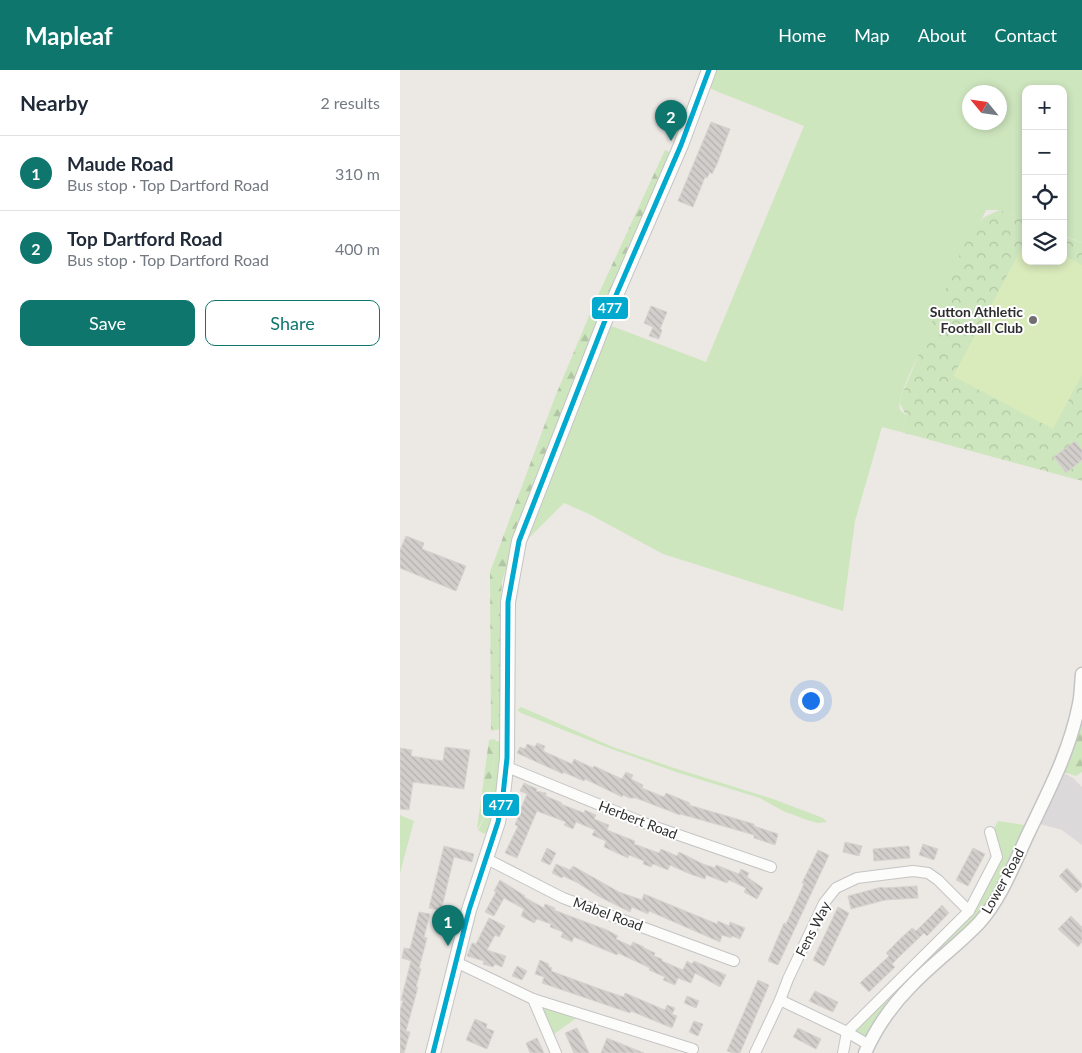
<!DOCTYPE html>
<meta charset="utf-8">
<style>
:root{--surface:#fff;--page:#f6f6f7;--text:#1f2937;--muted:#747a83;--line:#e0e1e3;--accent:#0f766e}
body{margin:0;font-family:Lato,sans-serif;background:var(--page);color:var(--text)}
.controls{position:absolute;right:15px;top:15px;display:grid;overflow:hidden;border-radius:10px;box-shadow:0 2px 8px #0003}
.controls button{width:45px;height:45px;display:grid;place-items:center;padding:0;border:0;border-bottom:1px solid var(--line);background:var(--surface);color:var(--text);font:25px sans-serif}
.compass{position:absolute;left:562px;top:15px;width:45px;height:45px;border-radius:50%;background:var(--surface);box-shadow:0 2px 8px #0003;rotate:299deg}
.you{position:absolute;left:410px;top:630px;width:18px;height:18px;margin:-12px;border:4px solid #fff;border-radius:50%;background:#1a73e8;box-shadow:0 0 0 8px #1a73e833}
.badge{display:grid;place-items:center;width:32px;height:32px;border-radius:50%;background:var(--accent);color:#fff;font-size:16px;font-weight:700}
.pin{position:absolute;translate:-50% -41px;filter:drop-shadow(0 1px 2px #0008)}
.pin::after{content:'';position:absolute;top:26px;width:18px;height:15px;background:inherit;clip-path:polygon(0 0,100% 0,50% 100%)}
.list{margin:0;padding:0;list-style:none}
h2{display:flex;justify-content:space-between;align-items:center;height:65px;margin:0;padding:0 20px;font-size:21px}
h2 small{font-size:16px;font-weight:400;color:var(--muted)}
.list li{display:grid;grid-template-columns:32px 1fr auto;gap:15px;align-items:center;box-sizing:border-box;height:75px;padding:0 20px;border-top:1px solid var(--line)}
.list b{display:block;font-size:19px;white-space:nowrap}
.list p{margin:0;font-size:16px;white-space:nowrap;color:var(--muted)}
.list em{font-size:16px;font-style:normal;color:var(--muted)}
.actions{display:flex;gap:10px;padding:15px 20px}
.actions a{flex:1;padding:11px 0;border:1px solid var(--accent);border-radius:10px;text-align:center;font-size:18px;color:var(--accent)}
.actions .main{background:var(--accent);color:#fff}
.icon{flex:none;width:28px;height:28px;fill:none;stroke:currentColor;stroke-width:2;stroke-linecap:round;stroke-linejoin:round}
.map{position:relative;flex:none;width:682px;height:983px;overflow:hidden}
header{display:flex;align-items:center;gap:30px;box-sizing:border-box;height:70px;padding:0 25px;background:var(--accent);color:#fff}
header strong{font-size:24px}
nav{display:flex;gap:28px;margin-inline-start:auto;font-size:18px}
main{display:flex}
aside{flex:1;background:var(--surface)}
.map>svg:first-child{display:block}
.industrial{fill:#dcd9db}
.grass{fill:#cee6be;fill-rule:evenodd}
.forest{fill:url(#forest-firs)}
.park{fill:url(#park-crowns)}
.pitch{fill:#d9eabb}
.building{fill:url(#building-back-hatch);stroke:#d7d4d0}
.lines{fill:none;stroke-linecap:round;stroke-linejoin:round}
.minor-casing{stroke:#c5c4c5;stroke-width:12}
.tertiary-casing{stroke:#c5c4c5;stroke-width:15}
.secondary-casing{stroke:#c5c4c5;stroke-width:16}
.minor{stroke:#fcfcfb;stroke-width:10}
.tertiary{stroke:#fcfcfb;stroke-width:12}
.secondary{stroke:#fcfcfb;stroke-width:14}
.bus-1-casing{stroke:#fff;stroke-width:9}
.bus-1{stroke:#00a9ce;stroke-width:5}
.poi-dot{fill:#706f6e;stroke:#fff;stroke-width:2}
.labels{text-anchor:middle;stroke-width:4;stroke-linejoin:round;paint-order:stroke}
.poi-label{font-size:14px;font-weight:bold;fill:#2e2e2e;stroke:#fff;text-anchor:end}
.street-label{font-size:14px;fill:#2e2e2e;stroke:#fff}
.line-badge{stroke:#fff;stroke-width:2}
.badge-label{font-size:14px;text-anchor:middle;font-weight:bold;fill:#fff}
</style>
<header>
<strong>Mapleaf</strong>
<nav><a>Home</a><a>Map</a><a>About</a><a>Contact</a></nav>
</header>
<main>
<aside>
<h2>Nearby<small>2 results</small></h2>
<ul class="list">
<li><span class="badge">1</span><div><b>Maude Road</b><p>Bus stop · Top Dartford Road</p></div><em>310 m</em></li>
<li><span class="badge">2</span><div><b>Top Dartford Road</b><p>Bus stop · Top Dartford Road</p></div><em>400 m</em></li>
</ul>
<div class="actions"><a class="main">Save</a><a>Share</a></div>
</aside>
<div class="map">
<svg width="682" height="983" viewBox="0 0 682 983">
<defs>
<pattern id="forest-firs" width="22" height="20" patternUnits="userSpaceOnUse" patternTransform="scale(1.25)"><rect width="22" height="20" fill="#cee6be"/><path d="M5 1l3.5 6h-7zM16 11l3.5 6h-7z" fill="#b1c6a4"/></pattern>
<pattern id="park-crowns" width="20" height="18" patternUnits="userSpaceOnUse" patternTransform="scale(1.25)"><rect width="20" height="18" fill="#cee6be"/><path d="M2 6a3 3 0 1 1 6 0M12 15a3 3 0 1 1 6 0" fill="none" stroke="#b1c6a4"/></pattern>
<pattern id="building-back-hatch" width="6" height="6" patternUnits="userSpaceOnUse" patternTransform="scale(1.25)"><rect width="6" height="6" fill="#d1cecb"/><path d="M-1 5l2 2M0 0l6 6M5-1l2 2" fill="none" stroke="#b4b1af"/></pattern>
</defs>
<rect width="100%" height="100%" fill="#ece8e4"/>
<!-- industrial -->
<polygon class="industrial" points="659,700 673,708 682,717 682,775 662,760 640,754 632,756"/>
<!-- grass -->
<g class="grass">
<path d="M309,0H682V173L663,165V19H626V150L599,140H586L509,305L499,332L500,340L506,345L501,362L482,357L455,451L443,541L263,484L189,444L164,433L128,469L191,308L204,253L306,292L404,56L316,21L305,15ZM570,22H600V52H570Z"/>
<polygon points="121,637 213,677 274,698 373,729 423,748 427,752 418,753 407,750 383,741 360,728 279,703 206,677 121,643 117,640"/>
<path d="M96,671L102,672C102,687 96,758 84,764L78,760C89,748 94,688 96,671Z"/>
<polygon points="0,745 14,751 0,803"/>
<polygon points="598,751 632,756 595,830 512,915 469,975 448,962 569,841 600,781 593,760"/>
<polygon points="133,929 182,944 150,967"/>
</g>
<!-- forest -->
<g class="forest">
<polygon points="265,80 274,84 112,476 102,512 100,542 101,631 100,659 91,661 90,502 155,327 194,234"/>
<polygon points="682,633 682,702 676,706 659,700"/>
<path d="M94,669L96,671C94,687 89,750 77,759L89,670Z"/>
</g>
<!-- park -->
<polygon class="park" points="599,140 626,150 626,191 663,191 663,166 682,173 682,411 501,362 506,345 499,332 563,177 583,148"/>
<!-- pitch -->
<polygon class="pitch" points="626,170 626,191 663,191 663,185 682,195 682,305 653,359 553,306"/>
<!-- building -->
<g class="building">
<polygon points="311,52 330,59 317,94 312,104 310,102 307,108 305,107 293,137 278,131"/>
<polygon points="251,236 267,242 260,259 262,260 259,269 249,266 253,257 244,253"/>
<polygon points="675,371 682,380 682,390 666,403 654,387"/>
<polygon points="6,466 24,473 22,479 66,496 56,521 0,498 0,480"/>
<polygon points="137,673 145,676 143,681 172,694 174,689 193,698 194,696 222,709 226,702 233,705 231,709 243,715 242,718 264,727 266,723 290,733 289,735 354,754 354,756 378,764 375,775 354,768 354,765 330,758 280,744 280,745 236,728 229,728 223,725 222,727 185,709 184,711 163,702 163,704 117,683 120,677 125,679 127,674 135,677"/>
<polygon points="45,677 70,680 64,719 13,712 9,740 0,739 0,678 12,680 11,686 43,691"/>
<polygon points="124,713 137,719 136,721 146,723 146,726 162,733 161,734 184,743 185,740 196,745 194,749 209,755 207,760 235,771 234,774 259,783 261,779 277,786 279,782 303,794 315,798 316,795 339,804 341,799 349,803 347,807 363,818 357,829 344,822 346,818 329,810 327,813 306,805 305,809 290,804 270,795 268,800 253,794 251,797 243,794 244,791 229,785 228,788 204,777 206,771 192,765 195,760 176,752 173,759 164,755 166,752 137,741 117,788 105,783 118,756 115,755 119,745 118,745 127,724 120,721"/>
<polygon points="445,772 462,776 459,786 443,782"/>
<polygon points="523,774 538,779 534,790 519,785"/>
<polygon points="44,776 74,784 72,792 54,787 41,841 29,838"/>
<polygon points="509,776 510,788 474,791 473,779"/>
<polygon points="147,778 156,783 150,795 141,791"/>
<polygon points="573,778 585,784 568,816 556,810"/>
<polygon points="418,780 429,785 378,895 368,891 384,853 386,854 404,814 402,813"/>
<polygon points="156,794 170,800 173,796 219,822 242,830 244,824 317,854 318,851 329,856 330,852 345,858 340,869 332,866 331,868 322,865 320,872 249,841 248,844 232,837 230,842 198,826 178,813 163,806 162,808 152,803"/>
<polygon points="667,798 682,814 682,817 676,823 659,806"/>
<polygon points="100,810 125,826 124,827 144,838 145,834 155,838 154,840 207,860 218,866 216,869 231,876 233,872 244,877 244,878 255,883 254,886 262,889 262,891 283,900 287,891 292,894 294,891 326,905 320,917 295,903 291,913 278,908 275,915 263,910 265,907 249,900 250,898 218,883 217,885 174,867 172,872 161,867 163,862 150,857 151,854 137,849 134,853 121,846 124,839 104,828 94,846 85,842 96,822 94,821"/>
<polygon points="517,816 518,828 485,830 451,839 448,826 482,817 483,818"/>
<polygon points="542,835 549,843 527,866 524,863 501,885 492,894 495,897 469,922 460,913 489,886 486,883 499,870 512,858 516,861"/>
<polygon points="438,837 449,843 424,896 413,890"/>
<polygon points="19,842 30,844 24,867 27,868 19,898 21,899 16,917 18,917 6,961 10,962 4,983 0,983 0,940 3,931 1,930 11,891 2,888 4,878 10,879"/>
<polygon points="671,846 682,857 682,872 678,877 658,859"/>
<polygon points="89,848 105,856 99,867 95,865 87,880 106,886 102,897 95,894 93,897 83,894 84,891 67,886 72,873 76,874"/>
<polygon points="140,890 149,894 148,896 152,898 151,901 200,919 224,927 225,923 265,940 267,935 275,938 272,944 277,946 272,958 231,941 230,943 142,913 144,907 135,904"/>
<polygon points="117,896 127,901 122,910 112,906"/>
<polygon points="358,910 369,915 340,983 333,983 327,981"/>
<polygon points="415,921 438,932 433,942 409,931"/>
<polygon points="287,926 299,931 296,938 284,933"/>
<polygon points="75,949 87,954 86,958 94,961 87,979 66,970"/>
<polygon points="294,951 303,954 298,966 289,962"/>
<polygon points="177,958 181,966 189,983 174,983 165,963"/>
<polygon points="398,958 421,969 416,979 393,967"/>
<polygon points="137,968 144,983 130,983 126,973"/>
<polygon points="207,968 244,983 201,983"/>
</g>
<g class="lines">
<!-- minor casing -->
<g class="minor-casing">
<g id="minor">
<polyline points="107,697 244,753 371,797"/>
<polyline points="85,788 163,828 334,891"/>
<polyline points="56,892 133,929 293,979"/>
<polyline points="133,929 156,983"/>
<polyline points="380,930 447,962 469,975"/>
<polyline points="355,983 380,930 388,909 424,833 436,818 457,808 513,801 528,803 538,810 569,841"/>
<polyline points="443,983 447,962 569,841 597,787 590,762"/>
</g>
</g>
<!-- tertiary casing -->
<g class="tertiary-casing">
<path id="tertiary" d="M465,983C476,958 493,934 512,915C533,893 558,875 579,853C601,829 614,794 628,764C648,722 670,681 679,634C681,625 681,614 682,604"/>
</g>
<!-- secondary casing -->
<g class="secondary-casing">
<polyline id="secondary" points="33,983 69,840 98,752 103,725 107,688 108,532 119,471 204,253 281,75 309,0"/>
</g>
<!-- minor -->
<use href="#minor" class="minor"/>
<!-- tertiary -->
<use href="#tertiary" class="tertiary"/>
<!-- secondary -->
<use href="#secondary" class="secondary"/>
<!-- bus-1 casing -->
<g class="bus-1-casing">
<polyline id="bus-1" points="33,983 69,840 98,752 103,725 107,688 108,532 119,471 204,253 281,75 309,0"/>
</g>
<!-- bus-1 -->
<use href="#bus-1" class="bus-1"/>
</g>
<!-- markers -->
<circle class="poi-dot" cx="633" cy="250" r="5"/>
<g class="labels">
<!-- poi labels -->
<g class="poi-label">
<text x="623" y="247">Sutton Athletic<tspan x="623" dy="16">Football Club</tspan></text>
</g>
<!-- street labels -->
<g class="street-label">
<text transform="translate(238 750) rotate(21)" y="5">Herbert Road</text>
<text transform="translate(603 811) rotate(-61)" y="5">Lower Road</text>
<text transform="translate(208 844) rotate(20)" y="5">Mabel Road</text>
<text transform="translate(413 859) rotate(-63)" y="5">Fens Way</text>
</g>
</g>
<g class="line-badge">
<rect x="191" y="226" width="38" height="24" rx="5" fill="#00a9ce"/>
<rect x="82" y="723" width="38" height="24" rx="5" fill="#00a9ce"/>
</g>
<g class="badge-label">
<text x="210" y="243">477</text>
<text x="101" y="740">477</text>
</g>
</svg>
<div class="controls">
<button>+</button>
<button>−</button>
<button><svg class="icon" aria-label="locate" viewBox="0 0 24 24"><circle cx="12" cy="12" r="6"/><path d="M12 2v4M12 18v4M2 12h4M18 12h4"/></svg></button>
<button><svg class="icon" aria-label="layers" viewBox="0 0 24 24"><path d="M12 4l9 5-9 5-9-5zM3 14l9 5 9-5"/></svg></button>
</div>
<svg class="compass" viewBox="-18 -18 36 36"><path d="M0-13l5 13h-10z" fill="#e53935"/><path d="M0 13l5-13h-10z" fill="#747a83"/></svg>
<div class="you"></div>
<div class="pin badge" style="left:48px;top:876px">1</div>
<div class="pin badge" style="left:271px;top:71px">2</div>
</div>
</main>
